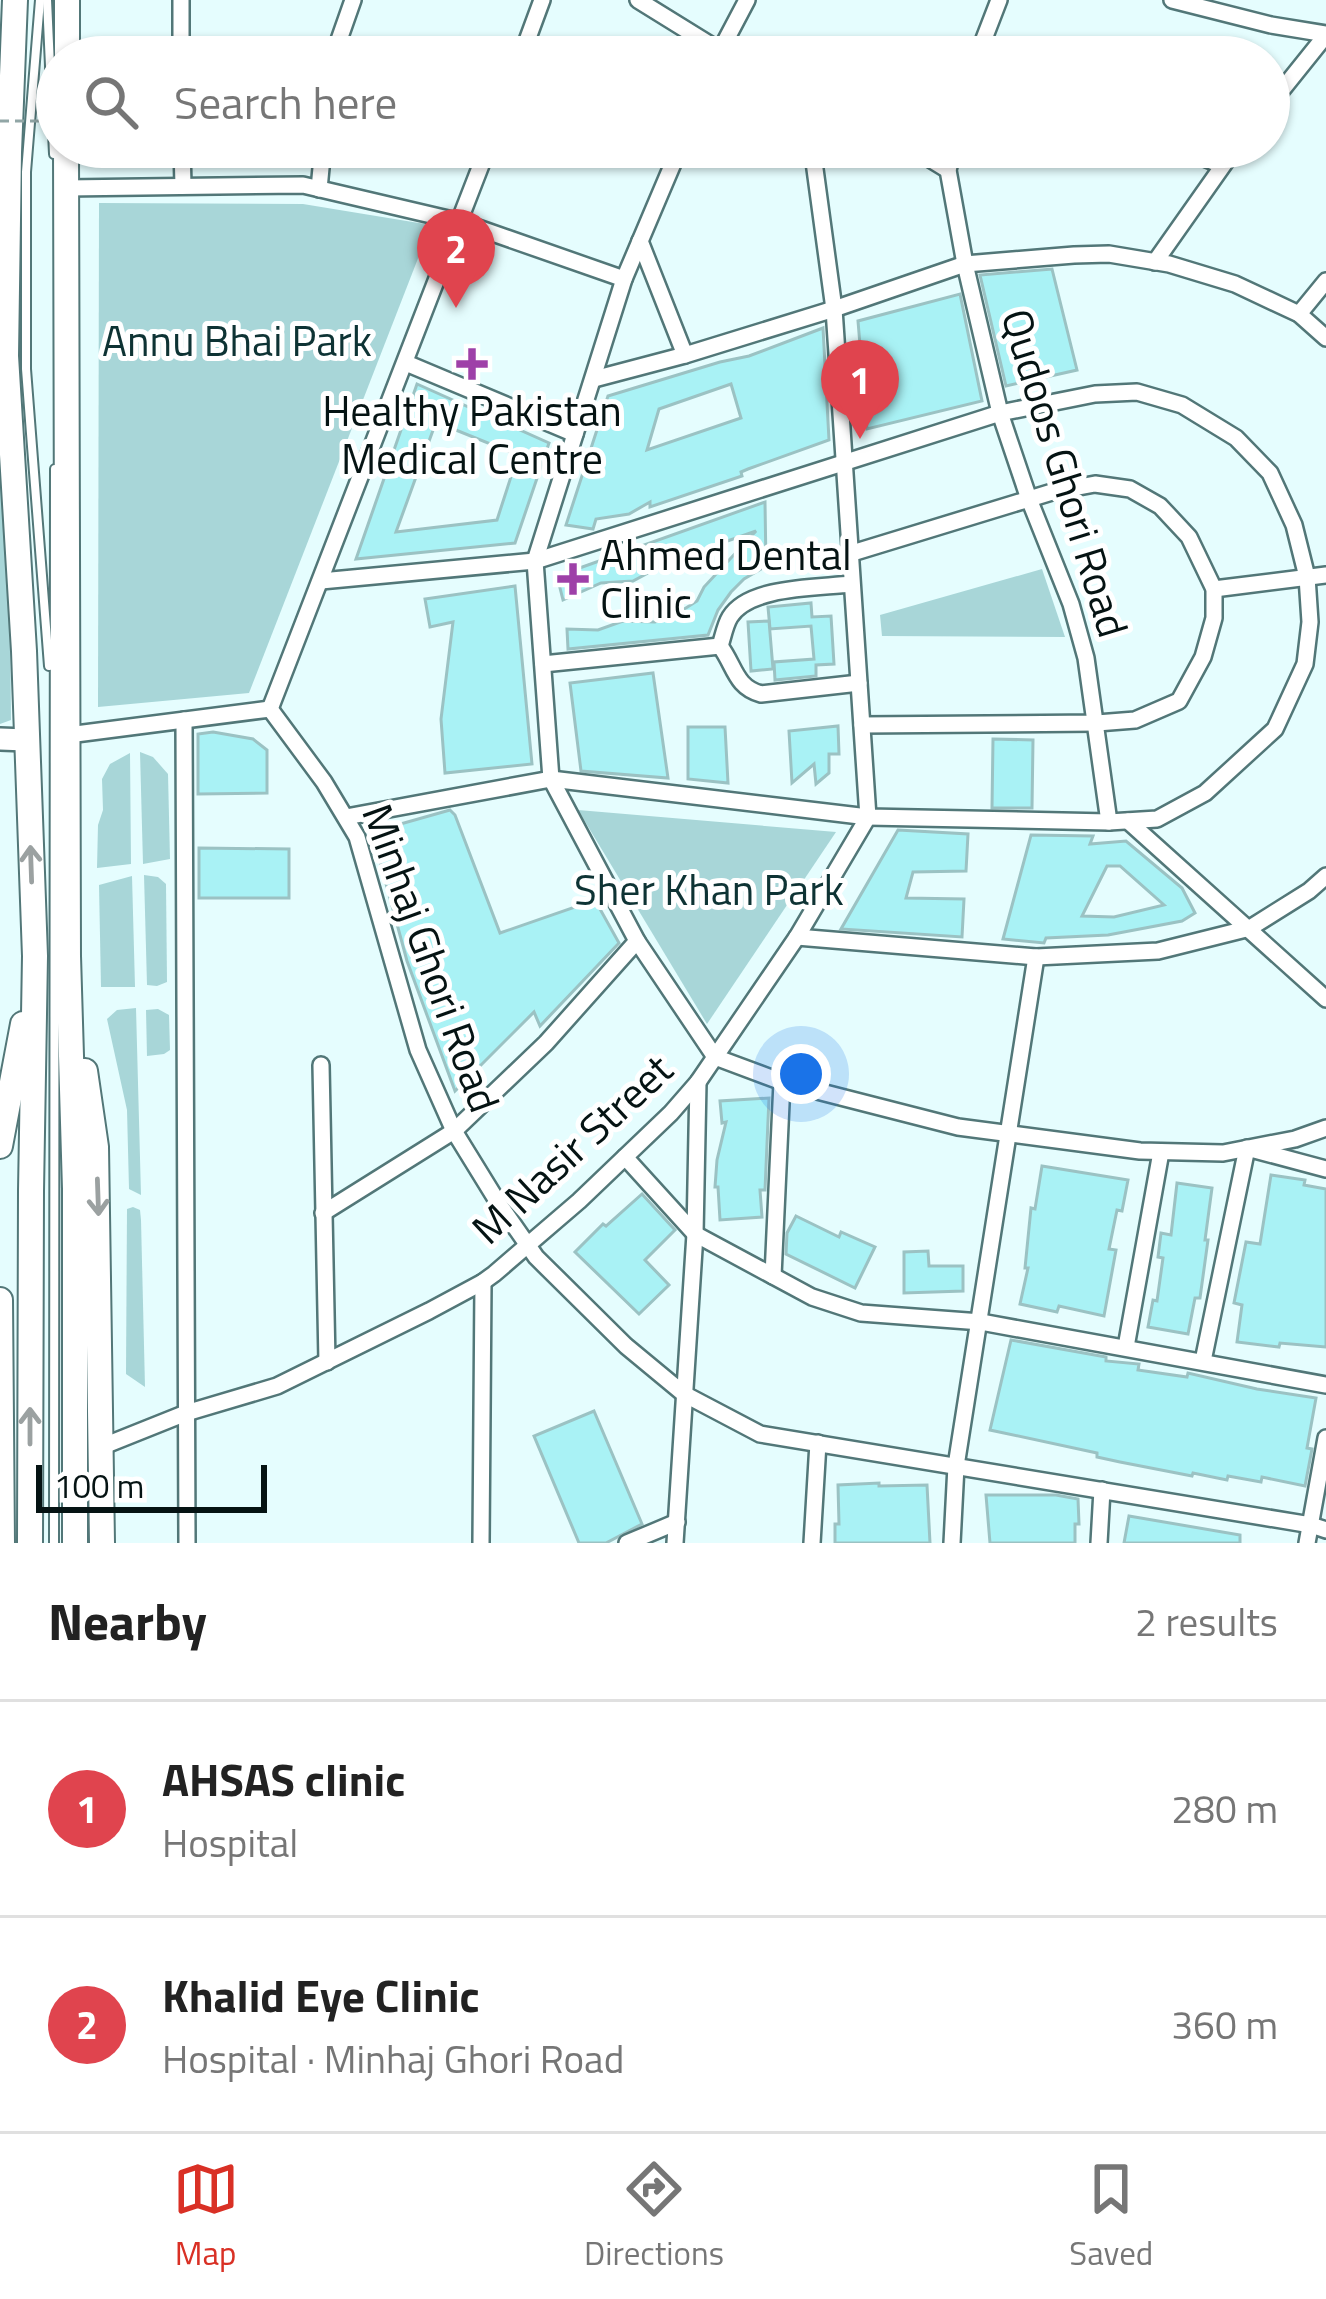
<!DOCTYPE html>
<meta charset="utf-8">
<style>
:root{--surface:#fff;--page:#f2f2f2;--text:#222;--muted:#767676;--line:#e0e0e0;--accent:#d93025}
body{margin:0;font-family:"Titillium Web",sans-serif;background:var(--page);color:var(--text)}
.scale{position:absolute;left:36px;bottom:30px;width:231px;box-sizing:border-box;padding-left:12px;border:6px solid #051313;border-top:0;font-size:33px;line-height:42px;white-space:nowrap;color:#051313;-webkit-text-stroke:9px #fff;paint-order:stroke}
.you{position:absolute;left:801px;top:1074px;width:42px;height:42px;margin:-30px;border:9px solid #fff;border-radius:50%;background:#1a73e8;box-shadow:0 0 0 18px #1a73e833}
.badge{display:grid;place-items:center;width:78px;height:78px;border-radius:50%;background:var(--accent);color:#fff;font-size:39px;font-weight:700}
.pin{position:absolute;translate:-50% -99px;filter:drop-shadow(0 3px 6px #0008)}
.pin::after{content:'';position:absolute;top:63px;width:42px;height:36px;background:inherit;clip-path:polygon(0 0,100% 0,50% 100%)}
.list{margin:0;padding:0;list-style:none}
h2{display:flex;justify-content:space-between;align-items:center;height:156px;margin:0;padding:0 48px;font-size:51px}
h2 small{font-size:39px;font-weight:400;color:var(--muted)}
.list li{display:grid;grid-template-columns:78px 1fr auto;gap:36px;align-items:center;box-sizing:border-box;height:216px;padding:0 48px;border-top:3px solid var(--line)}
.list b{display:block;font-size:45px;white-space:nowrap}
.list p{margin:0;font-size:39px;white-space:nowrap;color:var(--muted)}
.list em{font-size:39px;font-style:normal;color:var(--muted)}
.icon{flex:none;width:66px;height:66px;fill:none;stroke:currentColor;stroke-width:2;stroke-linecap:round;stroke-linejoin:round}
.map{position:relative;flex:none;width:1326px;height:1543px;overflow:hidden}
.search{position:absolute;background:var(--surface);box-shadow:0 3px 9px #0004;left:36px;right:36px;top:36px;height:132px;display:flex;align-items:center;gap:30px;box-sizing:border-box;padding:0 42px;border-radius:66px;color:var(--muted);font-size:45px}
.sheet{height:588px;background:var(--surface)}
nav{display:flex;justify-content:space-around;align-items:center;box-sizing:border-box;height:168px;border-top:3px solid var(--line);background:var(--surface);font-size:33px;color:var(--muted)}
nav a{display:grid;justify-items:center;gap:6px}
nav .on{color:var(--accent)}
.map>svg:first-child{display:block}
.green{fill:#a8d6d8}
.building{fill:#a9f2f5;stroke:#9bc2c3;stroke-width:3;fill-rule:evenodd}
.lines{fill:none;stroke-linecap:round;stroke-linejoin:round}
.lane-casing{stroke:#527778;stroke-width:12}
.street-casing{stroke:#527778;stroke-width:20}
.secondary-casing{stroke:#527778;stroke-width:26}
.primary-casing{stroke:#527778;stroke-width:28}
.path{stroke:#91a6a6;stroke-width:3;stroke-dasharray:9 6;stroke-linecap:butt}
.lane{stroke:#fff;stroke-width:8}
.street{stroke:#fff;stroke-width:15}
.secondary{stroke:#fff;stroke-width:21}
.primary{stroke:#fff;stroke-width:24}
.path-bridge{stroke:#91a6a6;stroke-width:3;stroke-dasharray:9 6;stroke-linecap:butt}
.oneway{stroke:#9ba1a1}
.poi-dot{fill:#9e40a8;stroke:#fff;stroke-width:4.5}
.labels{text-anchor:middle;stroke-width:10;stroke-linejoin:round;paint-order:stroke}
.park-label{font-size:42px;fill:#0e3334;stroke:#fff}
.poi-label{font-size:42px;fill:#051313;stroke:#fff}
.street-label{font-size:42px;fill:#051313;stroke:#fff}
</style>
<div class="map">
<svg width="1326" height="1543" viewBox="0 0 1326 1543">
<rect width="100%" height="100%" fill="#e5fdfe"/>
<!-- green -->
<g class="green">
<polygon points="104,147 174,147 174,166 104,167"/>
<polygon points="99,203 303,204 431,225 249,693 98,707"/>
<polygon points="0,378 8,384 11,720 0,724"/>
<polygon points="1042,569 1065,637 882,636 880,615"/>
<polygon points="140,752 153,757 168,774 170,859 143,864"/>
<polygon points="130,753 131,864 97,868 98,825 103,810 102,779 110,764"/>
<polygon points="578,810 836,832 707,1024"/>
<polygon points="144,875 158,877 166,884 167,982 157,986 147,985"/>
<polygon points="132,876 135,987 101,987 99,885"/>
<polygon points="136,1008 141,1195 129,1189 127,1110 107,1019 117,1010"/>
<polygon points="158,1009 169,1015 170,1050 164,1054 147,1056 146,1010"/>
<polygon points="133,1207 140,1210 141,1220 145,1387 126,1374 127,1209"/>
</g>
<!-- building -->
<g class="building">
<polygon points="1052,269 1077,370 1006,386 980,275"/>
<polygon points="960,294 982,401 867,429 858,321"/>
<path d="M823,328L829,440L748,469L741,472L742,476L650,507V502L629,514L596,519L593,529L566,525L608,396L720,362L749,356ZM731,384L741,418L647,450L659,409Z"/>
<path d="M417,384L549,443L515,543L356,559ZM436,422L518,455L497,520L396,532Z"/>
<polygon points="765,502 766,566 744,579 731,592 718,610 708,635 568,649 567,629 598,630 623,621 655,622 678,613 697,601 704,587 756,531 710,547 684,563 663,565 633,581 601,583 563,600 557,576"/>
<polygon points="515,586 532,764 445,773 441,719 453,622 430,627 425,599"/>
<polygon points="811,603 812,617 831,616 834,664 816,665 816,676 775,680 774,662 814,659 811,626 770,629 768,607"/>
<polygon points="769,621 773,669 751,671 748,622"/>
<polygon points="653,673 668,778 581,771 570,683"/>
<polygon points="838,726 839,754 829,754 829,773 816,784 814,764 792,783 789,731"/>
<polygon points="688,727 725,727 728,783 688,779"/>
<polygon points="213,732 253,739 267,750 267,793 198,794 198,734"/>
<polygon points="993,739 1033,740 1032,808 992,808"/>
<polygon points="450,810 455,815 500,933 595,900 619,943 540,1026 534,1012 455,1091 407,961 372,832"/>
<polygon points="898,830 968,834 966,871 913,872 906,898 964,899 962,937 841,929"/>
<path d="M1031,835L1093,836L1090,844L1126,841L1182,888L1195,913L1182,921L1108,935L1046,938L1044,943L1003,939ZM1107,866H1120L1164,905L1114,917L1082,916Z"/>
<polygon points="199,848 289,849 289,898 199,898"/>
<polygon points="769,1098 765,1190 760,1190 762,1217 720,1220 718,1187 715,1187 717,1160 726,1122 722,1123 720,1101"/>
<polygon points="1042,1166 1128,1180 1122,1211 1117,1210 1109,1249 1116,1250 1104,1316 1059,1306 1057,1312 1020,1304 1028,1268 1025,1268 1031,1208 1035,1209"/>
<polygon points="1271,1175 1305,1180 1304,1185 1326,1189 1326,1347 1280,1343 1279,1347 1237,1342 1242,1305 1234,1303 1246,1242 1260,1244"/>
<polygon points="1177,1183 1212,1188 1205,1240 1208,1240 1200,1298 1195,1298 1188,1334 1148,1327 1153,1300 1157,1301 1163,1258 1158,1257 1161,1233 1171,1235"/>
<polygon points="642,1194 675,1230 645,1260 669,1285 639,1314 575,1252 603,1224 606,1226"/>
<polygon points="796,1216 839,1237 841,1232 875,1247 855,1288 786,1254 787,1233"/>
<polygon points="928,1251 929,1266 963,1266 963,1291 904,1293 904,1252"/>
<polygon points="1011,1340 1106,1357 1106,1361 1139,1364 1138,1370 1187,1377 1188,1373 1257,1389 1316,1398 1307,1448 1312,1449 1305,1486 1262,1477 1261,1482 1228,1476 1227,1480 1193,1473 1192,1476 1120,1462 1097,1457 1097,1453 990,1430"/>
<polygon points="594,1411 642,1524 606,1543 579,1543 534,1436"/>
<polygon points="879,1483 879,1486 927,1485 930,1543 835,1543 835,1524 839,1524 838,1485"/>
<polygon points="986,1495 1056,1495 1078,1499 1079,1524 1075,1524 1075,1543 990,1543"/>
<polygon points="1129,1516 1240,1535 1240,1543 1124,1543"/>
</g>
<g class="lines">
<!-- lane casing -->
<g class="lane-casing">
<g id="lane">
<polyline points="40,0 26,172 26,369 49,666"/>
<polyline points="47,0 54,154"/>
<polyline points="54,1543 55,469"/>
</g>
</g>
<!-- street casing -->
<g class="street-casing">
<g id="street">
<polyline points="181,0 181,57"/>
<polyline points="638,0 730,57"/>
<polyline points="1172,0 1271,25 1326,34"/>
<polyline points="333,57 353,0"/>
<polyline points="521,57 542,0"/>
<polyline points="717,57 747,0"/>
<polyline points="977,57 999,0"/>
<polyline points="1269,106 1326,35"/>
<polyline points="182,147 183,186"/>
<polyline points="680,147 624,279 535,561 551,779 637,941 715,1057"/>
<polyline points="900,147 930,159 948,170"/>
<polyline points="954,147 948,170 965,264 1000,413 1029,499 1071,604 1086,658 1109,822"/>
<polyline points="1178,147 1221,165"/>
<polyline points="66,188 303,185 461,222 624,279"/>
<polyline points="319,189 323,147"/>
<polyline points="640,241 685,355"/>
<polyline points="1155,262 1236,147"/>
<polyline points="1299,314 1326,281"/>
<polyline points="406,363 575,434"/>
<polyline points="594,379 685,355 834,309 965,264 1074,255 1109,254 1169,264 1235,284 1299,314 1326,338"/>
<polyline points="849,554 1052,492 1095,484 1130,489 1160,506 1189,537 1214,589 1214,618 1203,657 1179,701 1135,720 1097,723 862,725"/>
<polyline points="321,581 535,561 1000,413 1095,394 1137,392 1182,405 1236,438 1270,473 1294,525 1307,577 1310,622 1305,664 1275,729 1205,793 1157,819 1109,822 868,817 551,779 346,817"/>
<polyline points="1214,589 1326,575"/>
<path d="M720,646C723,637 725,625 730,617C749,586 817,588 851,584"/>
<path d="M543,664L720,646C735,666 735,687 761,694L859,683"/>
<polyline points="270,709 324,782 357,837 418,1050 454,1131 499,1204 536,1257 626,1346 684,1394 760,1434 1311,1525 1326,1530"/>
<polyline points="270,709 488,147"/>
<polyline points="184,720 187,1543"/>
<polyline points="68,735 270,709"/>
<polyline points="1128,821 1326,999"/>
<polyline points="797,937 1036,957 1158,951 1250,928 1309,891 1326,876"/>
<polyline points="715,1057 782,1082 958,1127 1140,1151 1223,1153 1295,1139 1326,1128"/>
<polyline points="321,1065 327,1362"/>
<polyline points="625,1157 695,1234 812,1297 861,1313 981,1322 1326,1385"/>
<polyline points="323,1213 454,1131 546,1043 637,941"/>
<polyline points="773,1276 782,1082"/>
<polyline points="1126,1347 1161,1152"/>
<polyline points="1203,1361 1247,1148 1326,1169"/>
<polyline points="101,1447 186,1413 277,1386 429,1311 483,1282 494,1274 579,1201 671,1113 698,1082 797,937 868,817 834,309 812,147"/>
<polyline points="481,1543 483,1282"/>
<polyline points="627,1543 677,1522"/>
<polyline points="675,1543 695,1234 698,1082"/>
<polyline points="812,1543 818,1443"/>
<polyline points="952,1543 956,1466 1036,957"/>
<polyline points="1099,1543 1102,1490"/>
<polyline points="1307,1543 1326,1438"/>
</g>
</g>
<!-- secondary casing -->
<g class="secondary-casing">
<polyline id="secondary" points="0,739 26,740"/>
</g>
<!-- primary casing -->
<g class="primary-casing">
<g id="primary">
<polyline points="15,0 9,152 6,356 24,651 35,956 31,1191 30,1543"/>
<polyline points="67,57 67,0"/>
<polyline points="66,147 68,956 75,1189 75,1543"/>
<polyline points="85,1071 96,1147 102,1543"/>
<polyline points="0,1146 23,1024"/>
<polyline points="0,1300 2,1543"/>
</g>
</g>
<!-- path -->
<polyline class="path" points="85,150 94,150 94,147"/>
<!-- lane -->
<use href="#lane" class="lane"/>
<!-- street -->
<use href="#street" class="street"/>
<!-- secondary -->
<use href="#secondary" class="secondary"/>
<!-- primary -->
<use href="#primary" class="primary"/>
<!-- path-bridge -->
<polyline class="path-bridge" points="0,121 57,121"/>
</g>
<!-- one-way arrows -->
<defs><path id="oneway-shaft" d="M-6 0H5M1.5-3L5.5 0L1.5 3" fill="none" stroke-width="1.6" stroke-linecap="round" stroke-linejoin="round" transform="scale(3)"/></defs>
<g class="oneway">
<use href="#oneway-shaft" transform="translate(31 864) rotate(-92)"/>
<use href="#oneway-shaft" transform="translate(98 1197) rotate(88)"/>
<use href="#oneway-shaft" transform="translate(30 1426) rotate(-90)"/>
</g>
<!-- markers -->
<g class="poi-dot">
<path d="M466 346h12v12h12v12h-12v12h-12v-12h-12v-12h12z"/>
<path d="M567 561h12v12h12v12h-12v12h-12v-12h-12v-12h12z"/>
</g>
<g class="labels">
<!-- park labels -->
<g class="park-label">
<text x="237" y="356">Annu Bhai Park</text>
<text x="709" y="905">Sher Khan Park</text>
</g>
<!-- poi labels -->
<g class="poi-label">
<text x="472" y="426">Healthy Pakistan<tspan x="472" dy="48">Medical Centre</tspan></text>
<text x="600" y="570" text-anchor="start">Ahmed Dental<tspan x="600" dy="48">Clinic</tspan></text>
</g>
<!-- street labels -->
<g class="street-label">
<text transform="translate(1065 473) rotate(73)" y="15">Qudoos Ghori Road</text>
<text transform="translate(431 958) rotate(70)" y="15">Minhaj Ghori Road</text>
<text transform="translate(572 1149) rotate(-43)" y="15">M Nasir Street</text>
</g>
</g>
</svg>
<div class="scale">100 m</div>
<div class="you"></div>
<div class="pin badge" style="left:860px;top:439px;background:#e0444e">1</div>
<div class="pin badge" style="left:456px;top:308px;background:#e0444e">2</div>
<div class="search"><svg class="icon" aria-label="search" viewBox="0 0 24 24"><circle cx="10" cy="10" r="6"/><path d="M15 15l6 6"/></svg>Search here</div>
</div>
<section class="sheet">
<h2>Nearby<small>2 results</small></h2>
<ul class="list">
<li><span class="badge" style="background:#e0444e">1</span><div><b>AHSAS clinic</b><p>Hospital</p></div><em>280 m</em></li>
<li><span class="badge" style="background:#e0444e">2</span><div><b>Khalid Eye Clinic</b><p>Hospital · Minhaj Ghori Road</p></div><em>360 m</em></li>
</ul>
</section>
<nav>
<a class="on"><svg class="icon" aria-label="map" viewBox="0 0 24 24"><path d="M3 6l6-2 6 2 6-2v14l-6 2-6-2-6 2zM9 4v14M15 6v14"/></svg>Map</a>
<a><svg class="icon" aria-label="directions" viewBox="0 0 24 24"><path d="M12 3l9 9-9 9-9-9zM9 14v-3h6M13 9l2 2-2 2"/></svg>Directions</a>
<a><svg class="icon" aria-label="saved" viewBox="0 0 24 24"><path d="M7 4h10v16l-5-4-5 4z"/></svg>Saved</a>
</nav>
